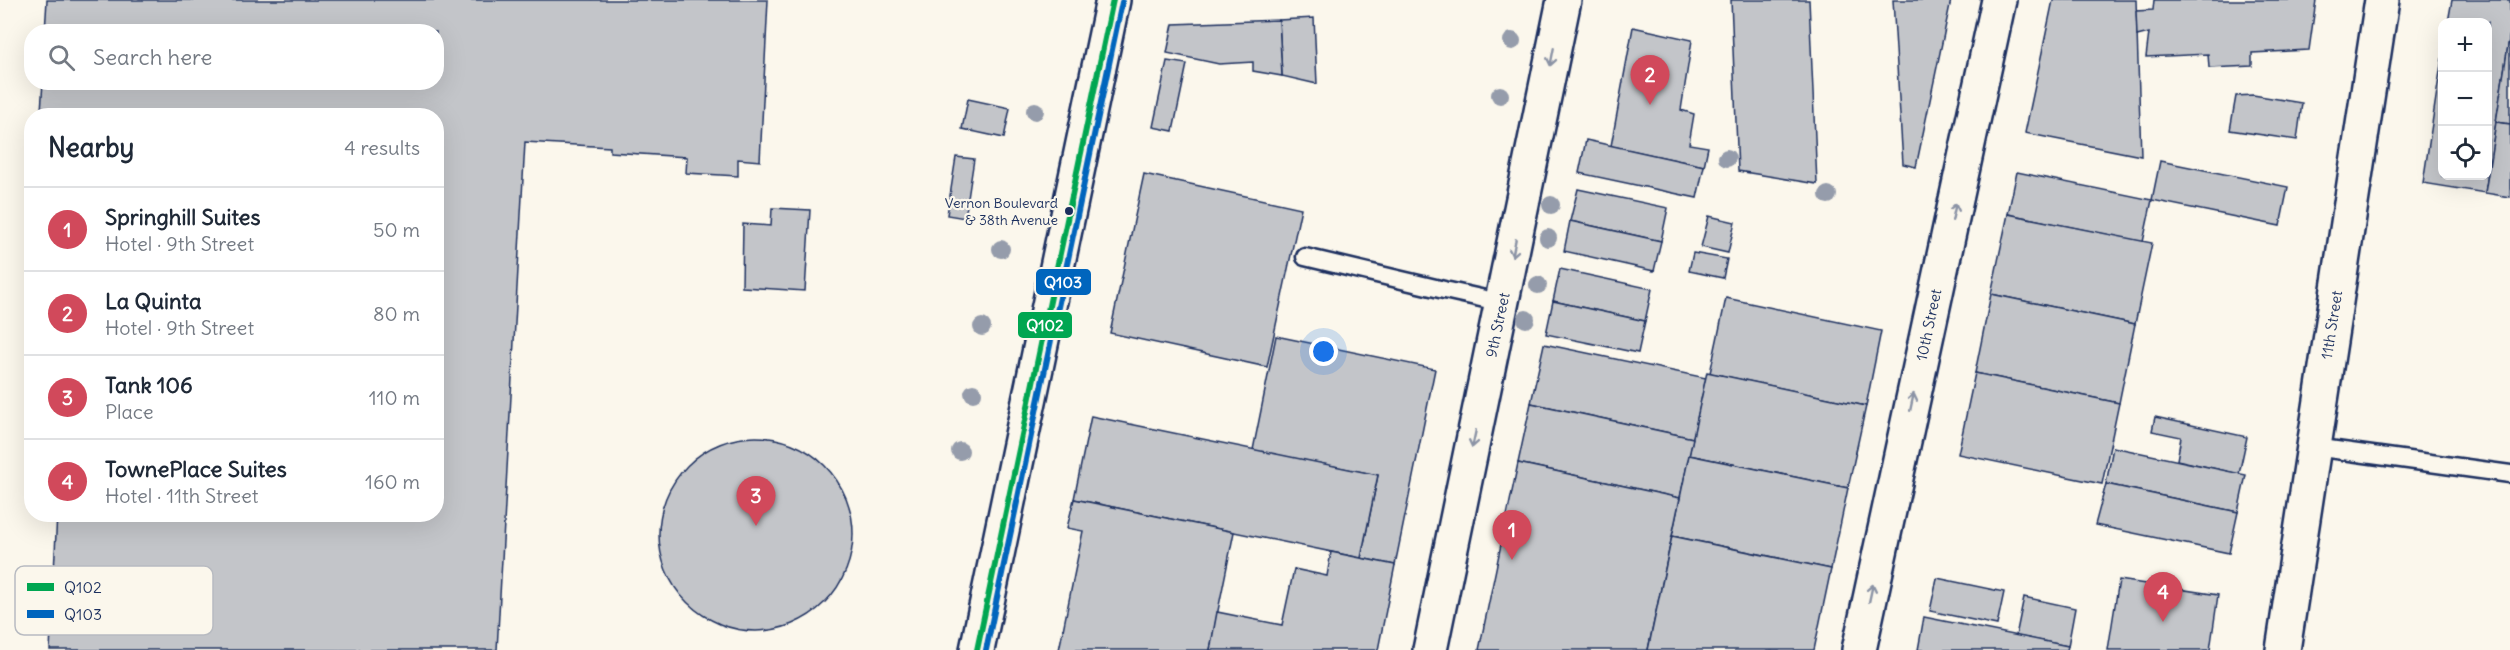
<!DOCTYPE html>
<meta charset="utf-8">
<style>
:root{--surface:#fff;--page:#f2f2f3;--text:#1f2937;--muted:#747a83;--line:#e0e1e3;--accent:#d1495b}
body{margin:0;font-family:Delius,sans-serif;background:var(--page);color:var(--text)}
.controls{position:absolute;right:18px;top:18px;display:grid;overflow:hidden;border-radius:12px;box-shadow:0 6px 24px #0002}
.controls button{width:54px;height:54px;display:grid;place-items:center;padding:0;border:0;border-bottom:2px solid var(--line);background:var(--surface);color:var(--text);font:30px sans-serif}
.you{position:absolute;left:1324px;top:352px;width:21px;height:21px;margin:-15px;border:4px solid #fff;border-radius:50%;background:#1a73e8;box-shadow:0 0 0 9px #1a73e833}
.badge{display:grid;place-items:center;width:39px;height:39px;border-radius:50%;background:var(--accent);color:#fff;font-size:20px;font-weight:700}
.pin{position:absolute;translate:-50% -50px;filter:drop-shadow(0 2px 3px #0008)}
.pin::after{content:'';position:absolute;top:32px;width:21px;height:18px;background:inherit;clip-path:polygon(0 0,100% 0,50% 100%)}
.list{margin:0;padding:0;list-style:none}
h2{display:flex;justify-content:space-between;align-items:center;height:78px;margin:0;padding:0 24px;font-size:26px}
h2 small{font-size:20px;font-weight:400;color:var(--muted)}
.list li{display:grid;grid-template-columns:39px 1fr auto;gap:18px;align-items:center;box-sizing:border-box;height:84px;padding:0 24px;border-top:2px solid var(--line)}
.list b{display:block;font-size:22px;white-space:nowrap}
.list p{margin:0;font-size:20px;white-space:nowrap;color:var(--muted)}
.list em{font-size:20px;font-style:normal;color:var(--muted)}
.icon{flex:none;width:33px;height:33px;fill:none;stroke:currentColor;stroke-width:2;stroke-linecap:round;stroke-linejoin:round}
.map{position:relative;flex:none;width:2510px;height:650px;overflow:hidden}
.search{position:absolute;background:var(--surface);box-shadow:0 6px 24px #0002;left:24px;top:24px;width:420px;height:66px;display:flex;align-items:center;gap:15px;box-sizing:border-box;padding:0 21px;border-radius:24px;color:var(--muted);font-size:22px}
.panel{position:absolute;background:var(--surface);box-shadow:0 6px 24px #0002;left:24px;top:108px;width:420px;height:414px;border-radius:24px}
.map>svg:first-child{display:block}
.building{fill:#c3c5c9;stroke:#1b2f5e;stroke-width:1.5}
.lines{fill:none;stroke-linecap:round;stroke-linejoin:round}
.service-casing{stroke:#1b2f5e;stroke-width:21}
.minor-casing{stroke:#1b2f5e;stroke-width:38}
.secondary-casing{stroke:#1b2f5e;stroke-width:38}
.service{stroke:#fbf7ec;stroke-width:16}
.minor{stroke:#fbf7ec;stroke-width:33}
.secondary{stroke:#fbf7ec;stroke-width:33}
.bus-1-casing{stroke:#fbf7ec;stroke-width:10}
.bus-2-casing{stroke:#fbf7ec;stroke-width:10}
.bus-1{stroke:#00a651;stroke-width:6}
.bus-2{stroke:#0065bd;stroke-width:6}
.tree{fill:#959cab}
.oneway{stroke:#8b93a5}
.bus-dot{fill:#1b2f5e;stroke:#fbf7ec;stroke-width:2}
.labels{text-anchor:middle;stroke-width:4.5;stroke-linejoin:round;paint-order:stroke}
.bus-label{font-size:14px;fill:#1b2f5e;stroke:#fbf7ec;text-anchor:end}
.street-label{font-size:15px;fill:#1b2f5e;stroke:#fbf7ec}
.key{fill:#fbf7ec;stroke:#b8bbc1;stroke-width:1.5}
.key-label{font-size:16px;fill:#1b2f5e}
.line-badge{stroke:#fbf7ec;stroke-width:2}
.badge-label{font-size:16px;text-anchor:middle;font-weight:bold;fill:#fff}
</style>
<div class="map">
<svg width="2510" height="650" viewBox="0 0 2510 650">
<rect width="100%" height="100%" fill="#fbf7ec"/>
<filter id="ink" filterUnits="userSpaceOnUse"><feTurbulence type="fractalNoise" baseFrequency=".0167" numOctaves="2"/><feDisplacementMap in="SourceGraphic" scale="12" xChannelSelector="R" yChannelSelector="G"/><feConvolveMatrix kernelMatrix="1 2 1 2 8 2 1 2 1" color-interpolation-filters="sRGB"/></filter>
<g filter="url(#ink)">
<!-- building -->
<g class="building">
<polygon points="47,0 768,0 760,161 738,159 738,176 686,173 687,157 610,152 610,147 525,142 497,650 50,650 57,514 436,514 436,116 118,116 41,111 43,82 436,82 436,32 45,32"/>
<polygon points="1731,0 1809,0 1817,184 1738,171"/>
<polygon points="1893,0 1951,0 1916,167 1903,164"/>
<polygon points="2053,0 2136,0 2141,156 2025,133"/>
<polygon points="2154,0 2316,0 2309,50 2252,53 2252,66 2209,68 2208,54 2146,57 2149,33 2137,36 2136,11 2153,10"/>
<polygon points="2452,0 2510,0 2510,33 2485,193 2423,183 2442,58 2442,176 2488,176 2488,22 2448,22"/>
<polygon points="1314,18 1317,84 1282,76 1279,20"/>
<polygon points="1279,20 1282,76 1253,71 1253,62 1219,64 1167,53 1173,24"/>
<polygon points="1633,27 1692,40 1681,110 1694,114 1689,144 1708,147 1704,166 1611,146"/>
<polygon points="2510,33 2510,124 2496,122"/>
<polygon points="1167,61 1187,64 1173,131 1153,127"/>
<polygon points="2253,95 2302,103 2297,140 2230,130 2236,96"/>
<polygon points="968,99 1010,108 1004,138 962,129"/>
<polygon points="2496,122 2510,124 2510,197 2485,193"/>
<polygon points="1586,140 1704,166 1697,198 1579,173"/>
<polygon points="956,157 974,159 965,218 947,215"/>
<polygon points="2160,161 2288,187 2280,226 2152,200"/>
<polygon points="2017,172 2152,200 2143,242 2008,214"/>
<polygon points="1144,174 1301,208 1267,367 1110,333"/>
<polygon points="1578,189 1668,208 1661,241 1570,221"/>
<polygon points="772,208 810,210 805,291 742,287 743,224 771,226"/>
<polygon points="2008,214 2152,243 2135,324 1991,294"/>
<polygon points="1709,216 1735,222 1728,253 1701,247"/>
<polygon points="1570,221 1661,241 1654,271 1564,251"/>
<polygon points="1693,253 1727,259 1723,278 1689,271"/>
<polygon points="1560,269 1652,289 1645,321 1553,301"/>
<polygon points="1991,294 2135,324 2119,403 1975,373"/>
<polygon points="1726,298 1881,331 1866,406 1710,373"/>
<polygon points="1553,301 1645,321 1638,353 1546,334"/>
<polygon points="1276,336 1435,369 1395,565 1361,558 1378,475 1253,450"/>
<polygon points="1544,344 1706,378 1693,438 1531,403"/>
<polygon points="1707,372 1866,406 1848,488 1689,455"/>
<polygon points="1975,373 2119,403 2102,484 1958,454"/>
<polygon points="1531,403 1693,438 1680,498 1518,463"/>
<polygon points="1091,416 1378,475 1361,558 1074,499"/>
<polygon points="2155,417 2247,437 2239,474 2177,460 2181,437 2152,431"/>
<circle cx="756" cy="534" r="97"/>
<polygon points="2113,447 2246,475 2238,512 2106,484"/>
<polygon points="1689,455 1848,488 1831,569 1672,536"/>
<polygon points="1518,463 1680,498 1648,650 1479,650"/>
<polygon points="2106,484 2238,512 2229,553 2095,525"/>
<polygon points="1074,499 1234,532 1210,650 1059,650 1083,531 1067,528"/>
<polygon points="1672,536 1831,569 1814,650 1648,650"/>
<polygon points="1331,552 1395,565 1378,650 1210,650 1217,612 1282,625 1294,569 1327,576"/>
<polygon points="1937,578 2004,592 1997,625 1930,611"/>
<polygon points="2119,580 2218,595 2210,650 2108,650"/>
<polygon points="2024,597 2075,608 2068,646 2016,636"/>
<polygon points="1924,617 2068,646 2067,650 1918,650"/>
</g>
<g class="lines">
<!-- service casing -->
<g class="service-casing">
<g id="service">
<polyline points="1305,257 1444,290"/>
<polyline points="1449,291 1503,303"/>
<polyline points="2314,447 2510,474"/>
</g>
</g>
<!-- minor casing -->
<g class="minor-casing">
<g id="minor">
<polyline points="1430,650 1564,0"/>
<polyline points="1859,650 1999,0"/>
<polyline points="2283,650 2382,0"/>
</g>
</g>
<!-- secondary casing -->
<g class="secondary-casing">
<polyline id="secondary" points="977,650 1113,0"/>
</g>
<!-- service -->
<use href="#service" class="service"/>
<!-- minor -->
<use href="#minor" class="minor"/>
<!-- secondary -->
<use href="#secondary" class="secondary"/>
<!-- bus-1 casing -->
<g class="bus-1-casing">
<polyline id="bus-1" points="977,650 1113,0"/>
</g>
<!-- bus-2 casing -->
<g class="bus-2-casing">
<polyline id="bus-2" points="986,650 1122,2"/>
</g>
<!-- bus-1 -->
<use href="#bus-1" class="bus-1"/>
<!-- bus-2 -->
<use href="#bus-2" class="bus-2"/>
</g>
<!-- trees -->
<g class="tree">
<circle cx="1512" cy="41" r="9"/>
<circle cx="1500" cy="95" r="9"/>
<circle cx="1035" cy="111" r="9"/>
<circle cx="1727" cy="158" r="9"/>
<circle cx="1828" cy="195" r="9"/>
<circle cx="1551" cy="205" r="9"/>
<circle cx="1548" cy="238" r="9"/>
<circle cx="1001" cy="249" r="9"/>
<circle cx="1538" cy="285" r="9"/>
<circle cx="1526" cy="319" r="9"/>
<circle cx="982" cy="327" r="9"/>
<circle cx="973" cy="393" r="9"/>
<circle cx="960" cy="451" r="9"/>
</g>
<!-- one-way arrows -->
<defs><path id="oneway-shaft" d="M-6 0H5M1.5-3L5.5 0L1.5 3" fill="none" stroke-width="1.6" stroke-linecap="round" stroke-linejoin="round" transform="scale(1.5)"/></defs>
<g class="oneway">
<use href="#oneway-shaft" transform="translate(1552 57) rotate(101)"/>
<use href="#oneway-shaft" transform="translate(1954 212) rotate(-78)"/>
<use href="#oneway-shaft" transform="translate(1514 248) rotate(101)"/>
<use href="#oneway-shaft" transform="translate(1912 402) rotate(-78)"/>
<use href="#oneway-shaft" transform="translate(1474 439) rotate(102)"/>
<use href="#oneway-shaft" transform="translate(1871 593) rotate(-78)"/>
</g>
</g>
<!-- markers -->
<circle class="bus-dot" cx="1069" cy="211" r="5"/>
<g class="labels">
<!-- bus labels -->
<g class="bus-label">
<text x="1058" y="208">Vernon Boulevard<tspan x="1058" dy="17">&amp; 38th Avenue</tspan></text>
</g>
<!-- street labels -->
<g class="street-label">
<text transform="translate(1498 325) rotate(-78)" y="5">9th Street</text>
<text transform="translate(1929 325) rotate(-78)" y="5">10th Street</text>
<text transform="translate(2332 325) rotate(-81)" y="5">11th Street</text>
</g>
</g>
<!-- legend -->
<rect x="15" y="566" width="198" height="69" rx="9" class="key"/>
<rect x="27" y="583" width="27" height="8" fill="#00a651"/>
<rect x="27" y="610" width="27" height="8" fill="#0065bd"/>
<g class="key-label">
<text x="64" y="593">Q102</text>
<text x="64" y="620">Q103</text>
</g>
<g class="line-badge">
<rect x="1035" y="268" width="57" height="28" rx="6" fill="#0065bd"/>
<rect x="1017" y="311" width="56" height="28" rx="6" fill="#00a651"/>
</g>
<g class="badge-label">
<text x="1063" y="288">Q103</text>
<text x="1045" y="331">Q102</text>
</g>
</svg>
<div class="controls">
<button>+</button>
<button>−</button>
<button><svg class="icon" aria-label="locate" viewBox="0 0 24 24"><circle cx="12" cy="12" r="6"/><path d="M12 2v4M12 18v4M2 12h4M18 12h4"/></svg></button>
</div>
<div class="you"></div>
<div class="pin badge" style="left:1512px;top:560px">1</div>
<div class="pin badge" style="left:1650px;top:105px">2</div>
<div class="pin badge" style="left:756px;top:526px">3</div>
<div class="pin badge" style="left:2163px;top:622px">4</div>
<div class="search"><svg class="icon" aria-label="search" viewBox="0 0 24 24"><circle cx="10" cy="10" r="6"/><path d="M15 15l6 6"/></svg>Search here</div>
<section class="panel">
<h2>Nearby<small>4 results</small></h2>
<ul class="list">
<li><span class="badge">1</span><div><b>Springhill Suites</b><p>Hotel · 9th Street</p></div><em>50 m</em></li>
<li><span class="badge">2</span><div><b>La Quinta</b><p>Hotel · 9th Street</p></div><em>80 m</em></li>
<li><span class="badge">3</span><div><b>Tank 106</b><p>Place</p></div><em>110 m</em></li>
<li><span class="badge">4</span><div><b>TownePlace Suites</b><p>Hotel · 11th Street</p></div><em>160 m</em></li>
</ul>
</section>
</div>
